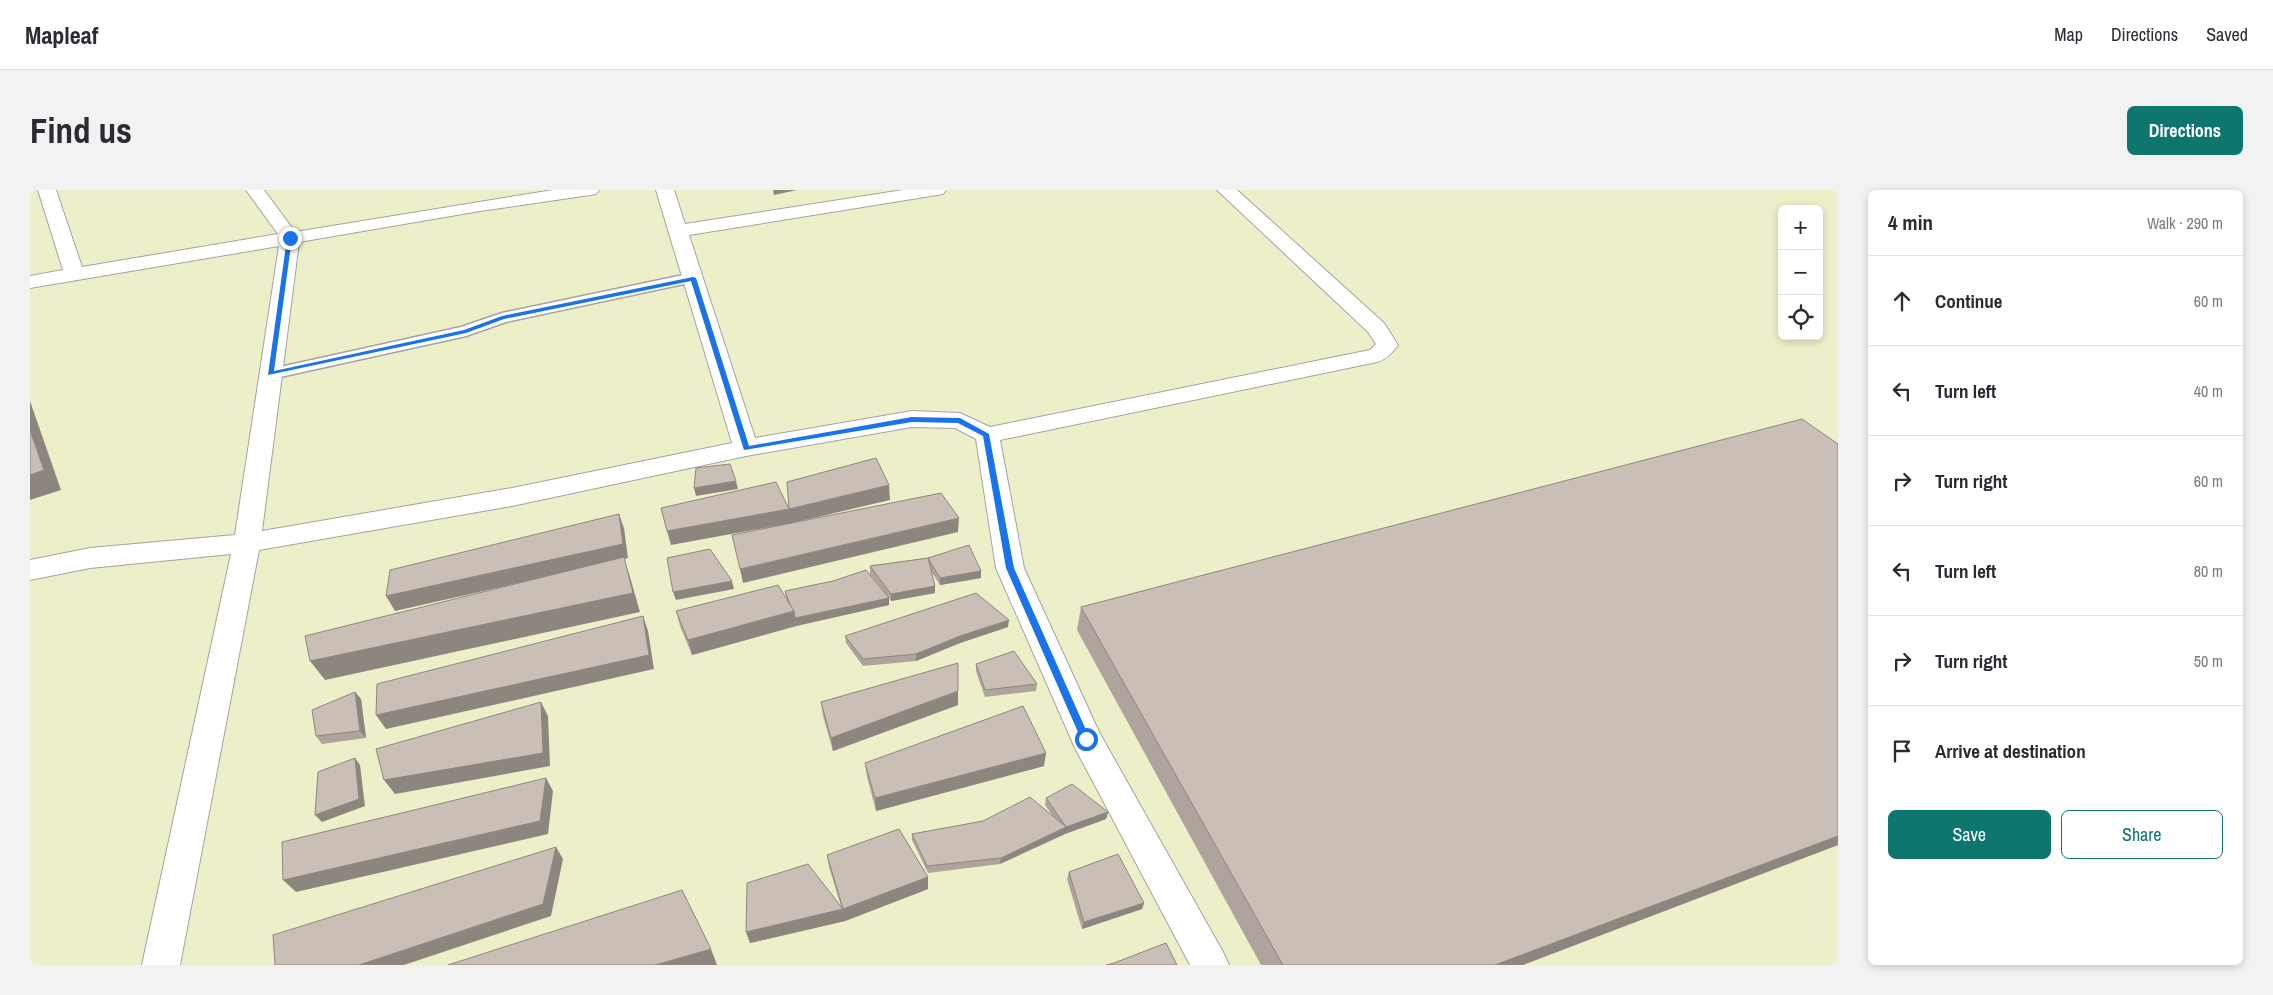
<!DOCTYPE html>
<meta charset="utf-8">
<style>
:root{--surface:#fff;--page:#f2f2f3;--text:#2b2b33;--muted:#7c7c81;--line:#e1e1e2;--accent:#0f766e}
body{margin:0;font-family:"Archivo Narrow",sans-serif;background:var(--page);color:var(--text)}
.controls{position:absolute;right:15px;top:15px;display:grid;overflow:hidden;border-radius:8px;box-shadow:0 2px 8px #0003}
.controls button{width:45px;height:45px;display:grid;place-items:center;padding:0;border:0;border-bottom:1px solid var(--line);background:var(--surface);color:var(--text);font:25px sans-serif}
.stop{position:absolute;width:15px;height:15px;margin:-11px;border:4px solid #1a73e8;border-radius:50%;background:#fff}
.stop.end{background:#1a73e8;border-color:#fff;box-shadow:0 1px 5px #0008}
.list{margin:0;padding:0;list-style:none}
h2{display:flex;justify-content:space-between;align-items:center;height:65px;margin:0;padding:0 20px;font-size:21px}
h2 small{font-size:16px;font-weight:400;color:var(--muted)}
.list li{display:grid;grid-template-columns:32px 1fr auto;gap:15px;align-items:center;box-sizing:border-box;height:90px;padding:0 20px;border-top:1px solid var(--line)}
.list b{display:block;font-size:19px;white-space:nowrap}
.list em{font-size:16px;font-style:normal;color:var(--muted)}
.actions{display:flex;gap:10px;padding:15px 20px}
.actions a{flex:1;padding:11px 0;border:1px solid var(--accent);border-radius:8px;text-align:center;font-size:18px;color:var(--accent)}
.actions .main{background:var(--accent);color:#fff}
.icon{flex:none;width:28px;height:28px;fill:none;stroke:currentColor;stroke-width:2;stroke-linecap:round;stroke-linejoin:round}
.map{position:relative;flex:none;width:1808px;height:775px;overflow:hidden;border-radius:8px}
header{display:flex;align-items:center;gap:30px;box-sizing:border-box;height:70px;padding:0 25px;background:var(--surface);border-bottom:1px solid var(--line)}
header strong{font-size:24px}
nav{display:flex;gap:28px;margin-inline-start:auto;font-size:18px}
.intro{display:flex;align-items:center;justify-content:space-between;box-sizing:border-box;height:120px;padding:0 30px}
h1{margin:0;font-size:35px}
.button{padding:12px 22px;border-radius:8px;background:var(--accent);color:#fff;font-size:18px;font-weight:700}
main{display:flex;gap:30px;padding:0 30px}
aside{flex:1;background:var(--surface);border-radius:8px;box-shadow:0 2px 8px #0003}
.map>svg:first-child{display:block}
.farmland{fill:#edefc9;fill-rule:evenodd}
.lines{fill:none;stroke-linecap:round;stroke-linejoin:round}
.service-casing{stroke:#a3a3a3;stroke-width:3}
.minor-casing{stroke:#a3a3a3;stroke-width:2}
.service{fill:#fff;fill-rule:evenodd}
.minor{fill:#fff;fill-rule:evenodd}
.wall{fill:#aea49d}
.shaded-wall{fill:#8d867f}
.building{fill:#cabfb6;stroke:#8d867f}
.route{fill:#1a73e8}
</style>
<header>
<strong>Mapleaf</strong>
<nav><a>Map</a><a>Directions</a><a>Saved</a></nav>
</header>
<div class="intro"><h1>Find us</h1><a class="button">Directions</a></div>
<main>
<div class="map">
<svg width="1808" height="775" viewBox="0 0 1808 775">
<rect width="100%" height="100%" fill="#eee9e0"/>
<!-- farmland -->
<path class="farmland" d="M0,0H1808V775H0ZM1752,19H1789V146H1752Z"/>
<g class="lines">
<!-- service casing -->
<g class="service-casing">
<polygon id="service" points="663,83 668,85 671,88 668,91 476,132 436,146 241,189 235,188 232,184 235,180 241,179 431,137 472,123"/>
</g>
<!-- minor casing -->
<g class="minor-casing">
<path id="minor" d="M8,0H26L52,77L248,44L216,0H234L265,42L523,0H569L566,4L560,5L450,21L269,52L232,341L482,298L702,253L626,0H644L655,34L873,0H916L913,4L907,5L659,45L725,248L882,221L930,223L960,237L1340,160L1346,154L1338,142L1187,0H1207L1354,133L1368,155C1362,163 1357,169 1347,172L970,250L994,378L1069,542L1193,762L1199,775H1160L1045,558L966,378L946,249L925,238L882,237L716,266L482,316L229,360L150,775H112L201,364L60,378L0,390V370L60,358L205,345L249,56L0,98V86L33,80Z"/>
</g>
<!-- service -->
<use href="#service" class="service"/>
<!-- minor -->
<use href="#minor" class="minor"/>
</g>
<!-- wall -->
<g class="wall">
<polygon points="1808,254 1808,655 1493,775 1231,775 1047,440 1051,417"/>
<polygon points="898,368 951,381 951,388 910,395 901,381 905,396 905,403 861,411 859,408 859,415 766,436 662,465 650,436 646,421 756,408 755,401 855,403 840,384 840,376"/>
<polygon points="978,437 930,453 886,471 833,476 816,453 815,446"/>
<polygon points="946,474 1007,494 1006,501 955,507 946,481"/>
<polygon points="325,502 331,509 336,548 292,554 286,546"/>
<polygon points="791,512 928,515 803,561 793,526"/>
<polygon points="835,573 1014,576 846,621 837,587"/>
<polygon points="1016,608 1078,622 1076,629 1035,644 970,674 898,683 882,650 882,644 1022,625 1015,615"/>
<polygon points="797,665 898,687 898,699 815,731 720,753 716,742 811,716 799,677"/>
<polygon points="1039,682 1114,713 1112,719 1052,739 1037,689"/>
</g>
<!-- shaded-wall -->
<g class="shaded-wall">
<polygon points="743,0 767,0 744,5"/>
<polygon points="0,211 31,300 0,310"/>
<polygon points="706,291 708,299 666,306 664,298"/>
<polygon points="859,295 860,310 762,333 641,355 637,341 759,319"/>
<polygon points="589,324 594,338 598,368 594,369 600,387 610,422 295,490 280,471 594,369 365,421 356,406"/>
<polygon points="929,328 928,342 713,393 710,379"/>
<polygon points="951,381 951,388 910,395 910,388"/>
<polygon points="702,391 704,399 646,410 643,402"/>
<polygon points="905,396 905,403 861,411 861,404"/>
<polygon points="859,408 859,415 766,436 765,428"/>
<polygon points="764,421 766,436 662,465 658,450"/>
<polygon points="613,426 618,441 624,479 356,539 346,525"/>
<polygon points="979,430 978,437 930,453 886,471 886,464 930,446"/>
<polygon points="928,501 928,515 803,561 801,548"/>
<polygon points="325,502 331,509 336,548 330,541"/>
<polygon points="511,512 518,526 520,576 365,604 354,590"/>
<polygon points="1016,563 1014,576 846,621 845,608"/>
<polygon points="325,568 330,575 335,616 292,632 285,625"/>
<polygon points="516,588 523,601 518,644 266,702 253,690"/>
<polygon points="1078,622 1076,629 1035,644 970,674 971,668 1036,637"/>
<polygon points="1808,646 1808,655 1493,775 1465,775"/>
<polygon points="526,657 533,669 521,726 374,775 329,775"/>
<polygon points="898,687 898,699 815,731 720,753 716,742 813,719"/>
<polygon points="1114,713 1112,719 1052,739 1054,732"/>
<polygon points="681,759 687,775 625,775"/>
</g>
<!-- building -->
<g class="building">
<polygon points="1772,229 1808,254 1808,646 1465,775 1253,775 1051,417"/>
<polygon points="0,240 14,280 0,285"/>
<polygon points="846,268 859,295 759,319 757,292"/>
<polygon points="700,274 706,291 664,298 666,278"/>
<polygon points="746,292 759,319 637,341 631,318"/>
<polygon points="911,303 929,328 710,379 702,345"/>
<polygon points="589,324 593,354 356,406 360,380"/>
<polygon points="939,355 951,381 910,388 898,368 905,396 861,404 840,376 898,368"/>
<polygon points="680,359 702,391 643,402 637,368"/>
<polygon points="594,367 603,403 280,471 275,446"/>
<polygon points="836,380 859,408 765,428 764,421 760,415 755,401 803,391"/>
<polygon points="748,395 764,421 658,450 646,421"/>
<polygon points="946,403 979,430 930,446 886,464 833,469 815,446"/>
<polygon points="613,426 619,465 346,525 347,494"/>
<polygon points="984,461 1007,494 955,500 946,474"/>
<polygon points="928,473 928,501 801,548 791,512"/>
<polygon points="325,502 330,541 286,546 282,520"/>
<polygon points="511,512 513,563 354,590 346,559"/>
<polygon points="993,516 1016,563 845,608 835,573"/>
<polygon points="325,568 329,609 285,625 288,582"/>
<polygon points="516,588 510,631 253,690 252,652"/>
<polygon points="1042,594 1078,622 1036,637 1016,608"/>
<polygon points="1000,607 1036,637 971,668 897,676 882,644 953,631"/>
<polygon points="869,639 898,687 813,719 716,742 717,693 778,674 813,719 797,665"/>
<polygon points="526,657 513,714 329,775 245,775 243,745"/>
<polygon points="1088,664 1114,713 1054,732 1039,682"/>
<polygon points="652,700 681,759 625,775 418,775"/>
<polygon points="1136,753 1147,775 1076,775 1084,773"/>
</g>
<!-- route -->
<polygon class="route" points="260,46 262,48 244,181 434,140 472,126 663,87 666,88 719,256 882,227 930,228 959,244 984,378 1060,549 1059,552 1052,552 1051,549 976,378 953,246 928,233 882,232 714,260 661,91 474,129 436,143 238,185 257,48"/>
</svg>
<div class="controls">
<button>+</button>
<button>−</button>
<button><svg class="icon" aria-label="locate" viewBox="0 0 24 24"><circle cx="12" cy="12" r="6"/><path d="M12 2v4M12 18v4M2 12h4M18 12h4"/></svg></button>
</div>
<div class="stop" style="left:1056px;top:549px"></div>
<div class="stop end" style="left:260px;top:48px"></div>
</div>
<aside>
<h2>4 min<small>Walk · 290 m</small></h2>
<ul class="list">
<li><svg class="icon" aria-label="ahead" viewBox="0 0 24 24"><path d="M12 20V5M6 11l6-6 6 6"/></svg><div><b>Continue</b></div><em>60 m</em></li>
<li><svg class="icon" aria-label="left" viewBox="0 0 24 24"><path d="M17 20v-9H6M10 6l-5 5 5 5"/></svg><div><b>Turn left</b></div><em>40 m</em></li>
<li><svg class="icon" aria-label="right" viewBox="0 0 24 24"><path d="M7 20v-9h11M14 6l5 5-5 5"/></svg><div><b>Turn right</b></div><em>60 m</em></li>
<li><svg class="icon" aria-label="left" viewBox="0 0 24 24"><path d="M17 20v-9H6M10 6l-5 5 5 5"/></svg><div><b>Turn left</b></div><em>80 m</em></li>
<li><svg class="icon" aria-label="right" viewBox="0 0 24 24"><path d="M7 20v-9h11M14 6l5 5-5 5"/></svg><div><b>Turn right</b></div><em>50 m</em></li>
<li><svg class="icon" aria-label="arrive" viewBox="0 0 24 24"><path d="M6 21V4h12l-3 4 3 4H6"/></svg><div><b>Arrive at destination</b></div></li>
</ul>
<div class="actions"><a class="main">Save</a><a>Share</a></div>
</aside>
</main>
